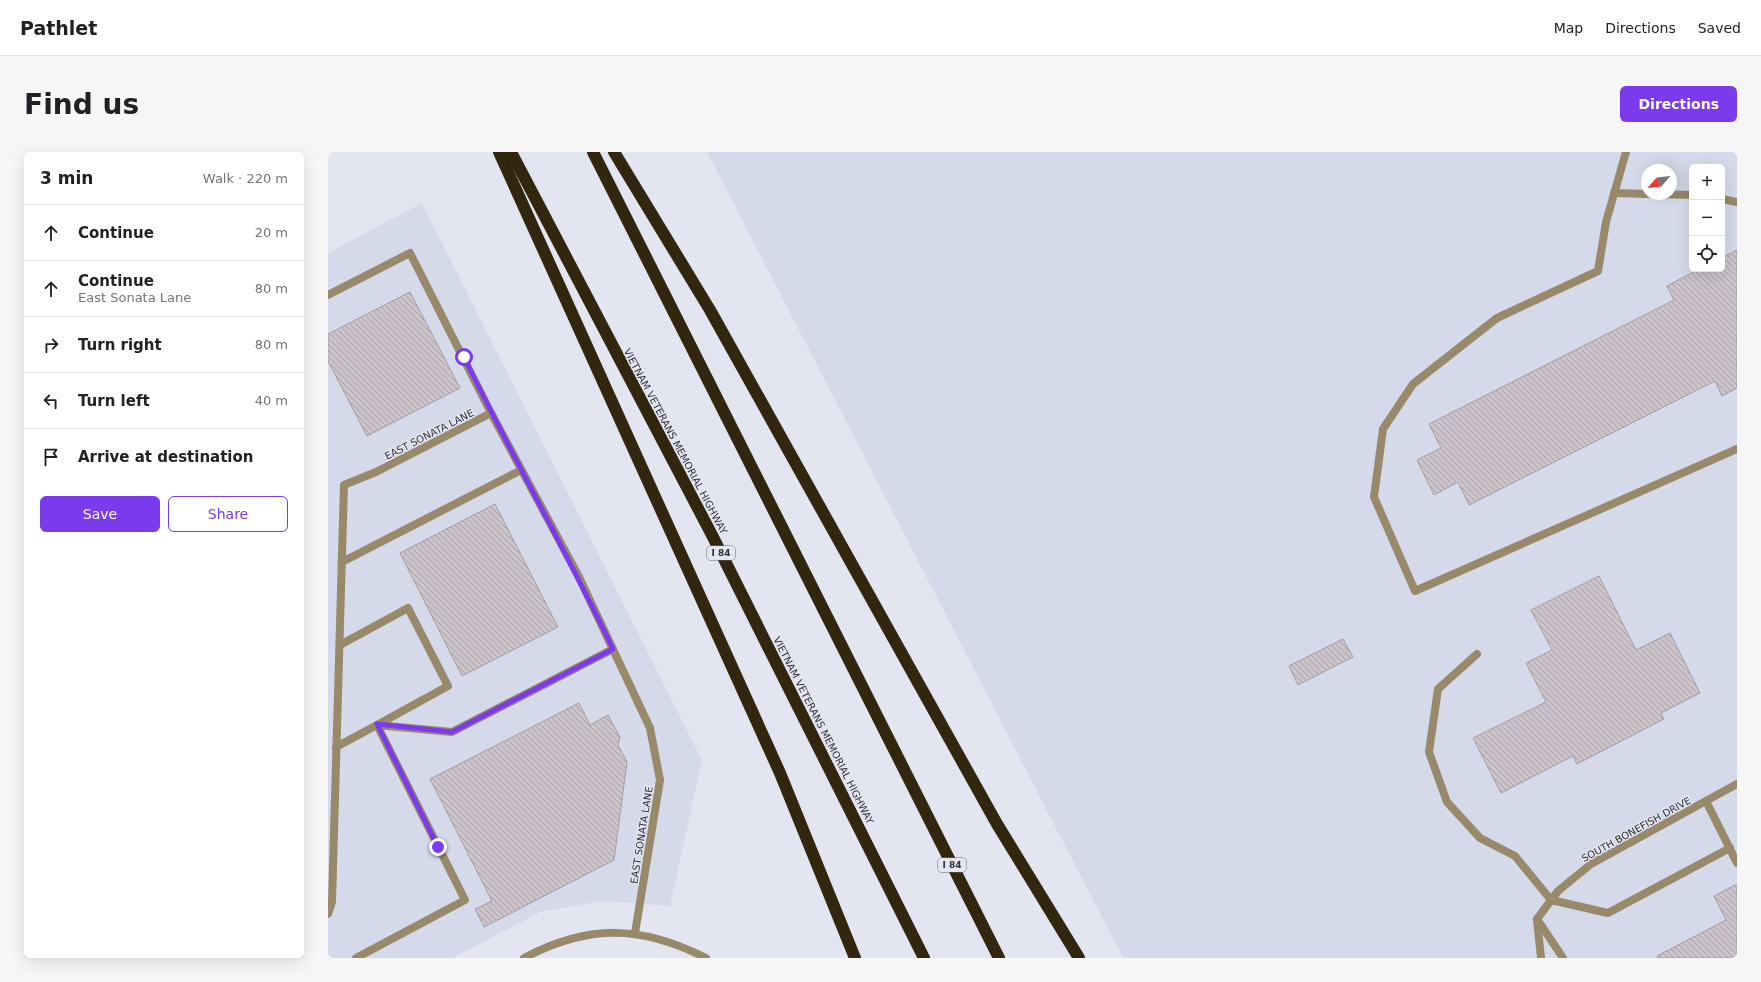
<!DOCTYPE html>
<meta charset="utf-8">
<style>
:root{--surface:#fff;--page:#f6f6f6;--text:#202124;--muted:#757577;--line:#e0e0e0;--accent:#7c3aed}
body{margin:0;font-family:"DejaVu Sans",sans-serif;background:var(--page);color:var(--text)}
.controls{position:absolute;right:12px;top:12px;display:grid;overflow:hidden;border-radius:6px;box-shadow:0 4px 16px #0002}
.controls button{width:36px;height:36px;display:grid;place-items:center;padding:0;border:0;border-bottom:1px solid var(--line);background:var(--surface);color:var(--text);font:20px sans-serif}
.compass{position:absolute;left:1313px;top:12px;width:36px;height:36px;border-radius:50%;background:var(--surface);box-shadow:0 4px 16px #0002;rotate:243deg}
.stop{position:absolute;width:12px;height:12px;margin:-9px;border:3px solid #7c3aed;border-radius:50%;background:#fff}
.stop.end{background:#7c3aed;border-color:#fff;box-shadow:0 1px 4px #0008}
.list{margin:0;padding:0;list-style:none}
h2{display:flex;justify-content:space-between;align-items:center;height:52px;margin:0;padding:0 16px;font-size:17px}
h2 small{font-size:13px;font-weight:400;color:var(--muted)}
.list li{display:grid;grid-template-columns:26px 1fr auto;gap:12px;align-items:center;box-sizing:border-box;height:56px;padding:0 16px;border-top:1px solid var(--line)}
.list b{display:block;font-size:15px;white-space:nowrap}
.list p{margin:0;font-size:13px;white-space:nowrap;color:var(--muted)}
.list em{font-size:13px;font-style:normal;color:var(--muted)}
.actions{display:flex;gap:8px;padding:12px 16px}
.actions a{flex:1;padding:9px 0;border:1px solid var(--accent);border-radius:6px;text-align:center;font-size:14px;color:var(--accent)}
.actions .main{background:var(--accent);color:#fff}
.icon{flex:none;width:22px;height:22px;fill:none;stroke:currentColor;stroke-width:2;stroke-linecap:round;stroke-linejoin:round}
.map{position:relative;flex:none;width:1409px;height:806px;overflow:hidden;border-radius:6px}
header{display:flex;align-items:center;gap:24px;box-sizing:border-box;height:56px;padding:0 20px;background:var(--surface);border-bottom:1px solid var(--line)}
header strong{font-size:19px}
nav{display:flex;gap:22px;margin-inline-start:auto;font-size:14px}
.intro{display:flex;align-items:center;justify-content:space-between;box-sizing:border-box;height:96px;padding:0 24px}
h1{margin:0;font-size:28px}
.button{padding:10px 18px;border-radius:6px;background:var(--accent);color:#fff;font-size:14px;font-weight:700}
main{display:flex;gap:24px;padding:0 24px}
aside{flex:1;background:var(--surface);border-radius:6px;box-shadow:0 4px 16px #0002}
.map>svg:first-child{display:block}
.built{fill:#d5daea;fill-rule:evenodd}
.building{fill:url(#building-back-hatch);stroke:#a59ca3}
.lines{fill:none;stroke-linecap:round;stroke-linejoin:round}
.service{stroke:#978969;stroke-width:8}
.minor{stroke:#978969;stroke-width:8}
.tertiary{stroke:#978969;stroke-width:8}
.motorway{stroke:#32260e;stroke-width:12}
.route{stroke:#7c3aed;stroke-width:5}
.labels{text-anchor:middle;stroke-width:3;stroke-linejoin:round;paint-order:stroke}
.shield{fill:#e3e6f0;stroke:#64676c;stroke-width:1}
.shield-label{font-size:9px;font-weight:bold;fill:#2e3034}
.street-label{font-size:10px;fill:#2e3034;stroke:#e3e6f0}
</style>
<header>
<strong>Pathlet</strong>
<nav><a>Map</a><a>Directions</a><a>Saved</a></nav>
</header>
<div class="intro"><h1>Find us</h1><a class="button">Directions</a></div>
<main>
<aside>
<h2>3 min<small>Walk · 220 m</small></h2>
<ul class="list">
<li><svg class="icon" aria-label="ahead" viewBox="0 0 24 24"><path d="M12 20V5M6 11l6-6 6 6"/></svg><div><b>Continue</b></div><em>20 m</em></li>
<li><svg class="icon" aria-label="ahead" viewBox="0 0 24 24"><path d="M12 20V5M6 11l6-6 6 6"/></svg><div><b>Continue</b><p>East Sonata Lane</p></div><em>80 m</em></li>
<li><svg class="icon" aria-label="right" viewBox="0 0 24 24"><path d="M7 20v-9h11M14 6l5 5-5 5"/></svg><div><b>Turn right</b></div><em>80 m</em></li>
<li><svg class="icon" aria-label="left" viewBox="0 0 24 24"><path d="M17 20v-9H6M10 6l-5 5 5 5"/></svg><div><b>Turn left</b></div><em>40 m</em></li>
<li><svg class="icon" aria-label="arrive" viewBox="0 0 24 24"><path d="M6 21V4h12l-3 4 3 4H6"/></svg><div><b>Arrive at destination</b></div></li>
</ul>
<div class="actions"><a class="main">Save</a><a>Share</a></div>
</aside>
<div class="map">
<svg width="1409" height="806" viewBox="0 0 1409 806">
<defs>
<pattern id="building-back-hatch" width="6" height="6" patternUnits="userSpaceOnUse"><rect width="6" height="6" fill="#ccc3cb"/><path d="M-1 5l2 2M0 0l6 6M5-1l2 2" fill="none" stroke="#a69fa6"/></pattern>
</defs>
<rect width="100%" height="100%" fill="#e3e6f0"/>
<!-- built -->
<g class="built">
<path d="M379,0H1409V806H795ZM1364,15H1394V117H1364ZM1319,18H1343V42H1319Z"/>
<polygon points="94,51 374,608 342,754 273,749 212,760 125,806 0,806 0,101"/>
</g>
<!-- building -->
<g class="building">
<polygon points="1409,98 1409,236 1394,244 1387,229 1141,353 1130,330 1106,343 1089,308 1113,296 1101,272 1346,148 1339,134 1371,117 1394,117 1394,106"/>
<polygon points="82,140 132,236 39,284 0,209 0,182"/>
<polygon points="167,352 230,475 134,524 72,401"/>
<polygon points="1271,424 1308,498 1342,481 1372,541 1333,561 1336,567 1249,612 1245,604 1173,641 1145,586 1218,550 1198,511 1224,498 1203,458"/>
<polygon points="1015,487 1025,505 970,533 961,514"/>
<polygon points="251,551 262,573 280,563 292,585 290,593 299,610 286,708 156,775 147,757 164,749 102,627"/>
<polygon points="1409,732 1409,806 1330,806 1329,804 1398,768 1386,744"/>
</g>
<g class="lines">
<!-- service -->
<g class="service">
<polyline points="1298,0 1278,70 1270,119 1169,166 1085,232 1055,277 1046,345 1087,439 1409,297"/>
<polyline points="1286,41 1319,42"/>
<polyline points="1325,42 1364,43"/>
<polyline points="1394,47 1409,50"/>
<polyline points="0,143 82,101 163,261"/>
<polyline points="14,410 193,318"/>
<polyline points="12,493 80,456 120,534 49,573"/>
<polyline points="1149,502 1110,537 1101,600 1119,650 1152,686 1187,704 1223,748 1280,761 1402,696"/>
<polyline points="49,573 124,580 285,497"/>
<polyline points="8,595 49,573 137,748 28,806"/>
<polyline points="1378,649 1409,711"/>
<polyline points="1209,767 1235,806"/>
<polyline points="1209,768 1213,806"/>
</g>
<!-- minor -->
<g class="minor">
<polyline points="0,762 4,750 16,333 48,320 163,261 251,425 322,576 332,628 307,781"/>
<polyline points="1209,767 1230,739 1263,712 1409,632"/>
</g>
<!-- tertiary -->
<path class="tertiary" d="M196,806C261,772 313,773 378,806"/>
<!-- motorway -->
<g class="motorway">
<polyline points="171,0 452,621 527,806"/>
<polyline points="183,0 385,385 596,806"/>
<polyline points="265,0 671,806"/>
<polyline points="286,0 382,158 669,672 751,806"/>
</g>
</g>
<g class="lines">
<!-- route -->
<path class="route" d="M110,695L49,572L124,580L285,497C238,399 184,304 136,205"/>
</g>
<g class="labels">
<!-- shield labels -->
<g class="shield">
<rect x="379" y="394" width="28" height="14" rx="3"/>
<rect x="610" y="706" width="28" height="14" rx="3"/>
</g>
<g class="shield-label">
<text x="393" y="404">I 84</text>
<text x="624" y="716">I 84</text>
</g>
<!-- street labels -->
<g class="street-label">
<text transform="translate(101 282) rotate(-27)" y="4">EAST SONATA LANE</text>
<text transform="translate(348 289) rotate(62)" y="4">VIETNAM VETERANS MEMORIAL HIGHWAY</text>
<text transform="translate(496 578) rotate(63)" y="4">VIETNAM VETERANS MEMORIAL HIGHWAY</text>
<text transform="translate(1308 677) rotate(-29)" y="4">SOUTH BONEFISH DRIVE</text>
<text transform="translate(313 683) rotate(-81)" y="4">EAST SONATA LANE</text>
</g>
</g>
</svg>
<div class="controls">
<button>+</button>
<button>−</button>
<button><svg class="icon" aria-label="locate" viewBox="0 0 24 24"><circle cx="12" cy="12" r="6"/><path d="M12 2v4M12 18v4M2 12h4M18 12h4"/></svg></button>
</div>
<svg class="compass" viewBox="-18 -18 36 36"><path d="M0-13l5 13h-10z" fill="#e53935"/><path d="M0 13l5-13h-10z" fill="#757577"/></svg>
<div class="stop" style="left:136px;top:205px"></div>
<div class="stop end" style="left:110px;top:695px"></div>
</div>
</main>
